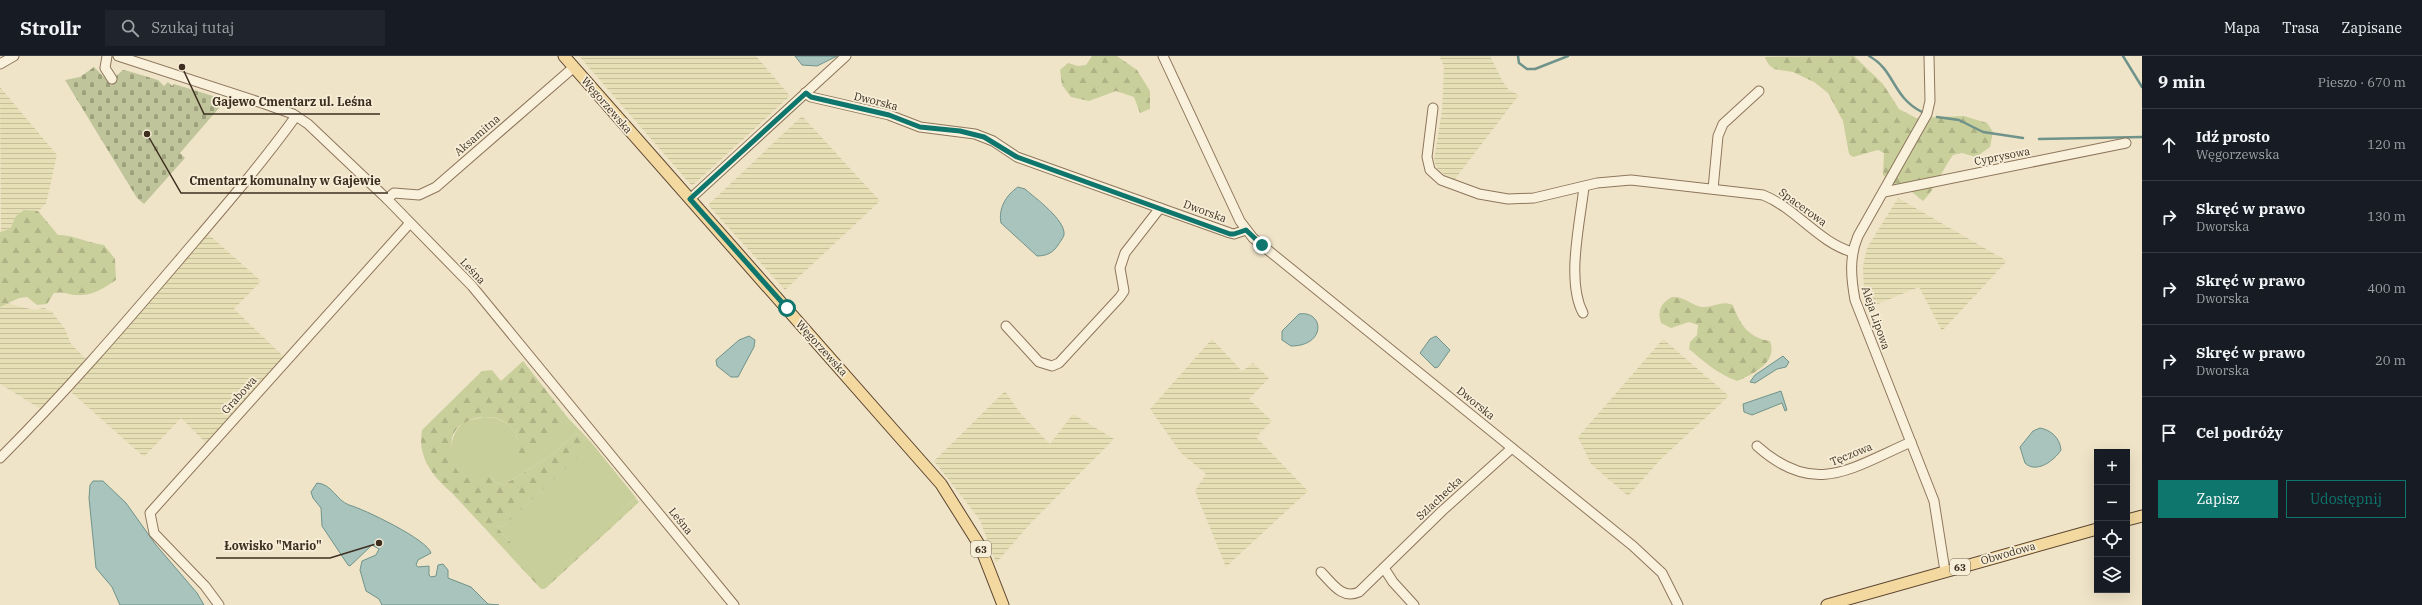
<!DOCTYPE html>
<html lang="pl">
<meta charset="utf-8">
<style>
:root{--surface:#171b24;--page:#20242c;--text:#f1f3f6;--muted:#9ea1a6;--line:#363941;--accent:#0f766e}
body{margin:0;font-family:"IBM Plex Serif",serif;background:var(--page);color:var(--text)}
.controls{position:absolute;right:12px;bottom:12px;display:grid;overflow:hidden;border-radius:0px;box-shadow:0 4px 16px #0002}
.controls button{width:36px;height:36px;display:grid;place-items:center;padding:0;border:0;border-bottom:1px solid var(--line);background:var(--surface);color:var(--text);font:20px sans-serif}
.stop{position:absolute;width:12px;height:12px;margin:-9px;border:3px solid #0f766e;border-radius:50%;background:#fff}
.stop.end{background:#0f766e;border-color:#fff;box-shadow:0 1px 4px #0008}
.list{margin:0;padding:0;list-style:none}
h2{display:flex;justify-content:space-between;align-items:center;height:52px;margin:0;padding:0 16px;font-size:17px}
h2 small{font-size:13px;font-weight:400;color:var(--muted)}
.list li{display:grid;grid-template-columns:26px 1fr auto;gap:12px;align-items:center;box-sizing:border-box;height:72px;padding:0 16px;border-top:1px solid var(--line)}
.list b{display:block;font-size:15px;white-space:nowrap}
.list p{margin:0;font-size:13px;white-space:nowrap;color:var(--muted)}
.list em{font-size:13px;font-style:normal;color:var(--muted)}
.actions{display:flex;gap:8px;padding:12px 16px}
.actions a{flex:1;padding:9px 0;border:1px solid var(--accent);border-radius:0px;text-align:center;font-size:14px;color:var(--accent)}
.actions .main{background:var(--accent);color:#fff}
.icon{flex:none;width:22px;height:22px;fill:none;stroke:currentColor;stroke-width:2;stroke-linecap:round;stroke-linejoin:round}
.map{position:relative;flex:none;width:2142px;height:549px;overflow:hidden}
header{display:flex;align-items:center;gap:24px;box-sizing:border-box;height:56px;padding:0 20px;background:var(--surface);border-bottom:1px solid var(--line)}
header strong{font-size:19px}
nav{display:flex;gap:22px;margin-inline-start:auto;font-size:14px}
.search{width:280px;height:36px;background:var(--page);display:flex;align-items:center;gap:10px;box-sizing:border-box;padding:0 14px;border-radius:0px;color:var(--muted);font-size:15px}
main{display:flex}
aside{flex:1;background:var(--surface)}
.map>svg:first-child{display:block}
.farmland{fill:url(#farmland-rules)}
.green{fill:#c9cf9b}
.forest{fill:url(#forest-firs)}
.cemetery{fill:url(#cemetery-stones)}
.water{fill:#a9c4bc;stroke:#6f938a}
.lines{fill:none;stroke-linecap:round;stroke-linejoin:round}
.stream{stroke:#6f938a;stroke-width:2.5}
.minor-casing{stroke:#8d765c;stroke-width:11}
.major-casing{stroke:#5b4430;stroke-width:13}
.minor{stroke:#faf1dc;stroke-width:9}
.major{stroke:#f3d9a0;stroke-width:11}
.route{stroke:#0f766e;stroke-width:5}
.labels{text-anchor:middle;stroke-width:3.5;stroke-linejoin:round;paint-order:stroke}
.shield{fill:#f7eed8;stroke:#756857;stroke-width:1}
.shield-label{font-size:10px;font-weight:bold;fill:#3d2e20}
.street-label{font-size:11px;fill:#3d2e20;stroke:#f7eed8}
.leader{fill:none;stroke:#3d2e20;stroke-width:1.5}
.callout-dot{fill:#3d2e20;stroke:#f7eed8;stroke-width:1.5}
.callout-label{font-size:12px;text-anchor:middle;font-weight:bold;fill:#3d2e20;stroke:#f7eed8;stroke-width:3.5;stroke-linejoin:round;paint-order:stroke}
</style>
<header>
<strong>Strollr</strong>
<div class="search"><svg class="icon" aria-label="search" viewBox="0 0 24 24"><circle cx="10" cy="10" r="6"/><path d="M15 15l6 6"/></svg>Szukaj tutaj</div>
<nav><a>Mapa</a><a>Trasa</a><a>Zapisane</a></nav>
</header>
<main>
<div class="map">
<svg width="2142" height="549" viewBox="0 0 2142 549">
<defs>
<pattern id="farmland-rules" width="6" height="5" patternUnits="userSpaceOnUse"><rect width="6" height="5" fill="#e6deb5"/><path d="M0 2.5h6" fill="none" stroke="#c6bf9b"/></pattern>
<pattern id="forest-firs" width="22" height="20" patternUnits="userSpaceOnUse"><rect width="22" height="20" fill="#c9cf9b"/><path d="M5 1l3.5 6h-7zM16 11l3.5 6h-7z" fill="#aeb285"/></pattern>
<pattern id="cemetery-stones" width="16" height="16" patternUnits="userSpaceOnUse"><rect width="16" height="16" fill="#bfc49a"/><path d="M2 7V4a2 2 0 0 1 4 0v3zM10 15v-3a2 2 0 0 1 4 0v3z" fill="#9ca07d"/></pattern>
</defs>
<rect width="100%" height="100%" fill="#f0e4c8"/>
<!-- farmland -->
<g class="farmland">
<polygon points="579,0 756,0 790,40 692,130"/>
<polygon points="1439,0 1490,0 1503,26 1509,34 1519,39 1455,123 1447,121 1437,112 1434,104 1442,55 1444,10"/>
<polygon points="0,31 57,99 46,148 38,155 24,155 16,160 10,173 1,177"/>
<polygon points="802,60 880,145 785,234 708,149"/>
<polygon points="1898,142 2007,205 1942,275 1919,231 1868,252 1864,236 1863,210 1867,192"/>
<polygon points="208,178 261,225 234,253 284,301 206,387 181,362 144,401 71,336"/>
<polygon points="7,247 34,254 44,252 52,256 65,273 71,288 86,303 44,355 0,328 0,251"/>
<polygon points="1212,283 1242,315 1253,307 1269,322 1249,343 1272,365 1256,381 1308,435 1226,511 1195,435 1206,418 1181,397 1150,353"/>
<polygon points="1663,283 1729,340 1661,403 1628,440 1591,408 1578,381"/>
<polygon points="1005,335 1020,357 1050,388 1073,358 1114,383 1029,469 996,507 980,464 934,405"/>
</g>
<!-- green -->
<path class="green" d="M484,361C504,361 518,372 519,393L568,367V362L591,386L637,443L635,442L544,527L497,471L503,470L590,389L591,386L576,377L553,398L504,429L496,427L491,420C485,422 476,425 470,423C447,418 446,383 461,369C466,364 476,363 484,361Z"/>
<!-- forest -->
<g class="forest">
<polygon points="1092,0 1117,0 1137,14 1150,35 1150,53 1140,57 1134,41 1116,35 1089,45 1071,41 1062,29 1060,14 1068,7 1078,10 1086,9"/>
<path d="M1854,0L1883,28L1899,53L1916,62L1964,60L1987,67L1993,76L1990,91L1976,101L1962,97L1953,99C1942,114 1936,132 1923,145L1912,136L1900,135L1883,119L1884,97L1878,94L1853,101L1849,98L1843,65L1828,37L1814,26L1793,16L1774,13L1769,9L1765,1Z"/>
<path d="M24,154L38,155L58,179C75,179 87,187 104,189L115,203L116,224C104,232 93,240 78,239C68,239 64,235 54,237L47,248L37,249L27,241L19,242L0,251V176L10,173L16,160Z"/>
<path d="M1672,241C1687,241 1690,249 1702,251C1714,252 1721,244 1733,249C1740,269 1749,282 1770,285C1778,306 1754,318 1737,325C1715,316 1707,308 1689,293L1690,286L1697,279L1698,269L1689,266L1671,272L1661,267C1657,254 1661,247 1672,241Z"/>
<path d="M523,305L568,362V367L526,403L517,399C520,385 517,376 506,367C492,356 463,361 454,377C451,382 451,389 452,395C453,422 468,426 491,420L496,427L504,429L553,398L576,377L591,386V389L503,470L497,471L544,526L635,442L639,446L546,532L541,533L453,438C433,421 417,402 422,374L482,315L492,314L501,325Z"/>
</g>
<!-- cemetery -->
<polygon class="cemetery" points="94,11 109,26 123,14 128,15 158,24 164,30 168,26 172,30 174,28 226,44 180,97 185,102 144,148 137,142 65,24 80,21"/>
<!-- water -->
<g class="water">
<polygon points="795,0 837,0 817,10 802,9"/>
<path d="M1018,131L1025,133C1035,142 1066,164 1064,179C1063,182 1060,186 1058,189C1053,197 1046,200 1037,200L1001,167C998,153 1006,139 1018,131Z"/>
<path d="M1299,258C1324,254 1327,290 1291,290L1282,284V275Z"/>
<polygon points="749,280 755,284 754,291 738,321 731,321 717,310 716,304 739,284"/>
<polygon points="1436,280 1450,294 1438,311 1435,312 1420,297 1430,283"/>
<polygon points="1783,300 1789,306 1786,311 1777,313 1755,327 1750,326 1755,319"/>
<polygon points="1781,335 1787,354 1785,355 1782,347 1752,359 1744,356 1743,348"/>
<path d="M2040,372C2051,374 2060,382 2061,394C2054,405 2036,418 2025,407L2020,391L2033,375Z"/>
<polygon points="93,425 103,425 126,447 156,489 197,537 204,549 120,549 112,531 96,512 89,442 90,429"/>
<path d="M317,427C332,428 336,444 349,449C364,453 428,484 431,497L418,504L416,509L418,511L429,510V519L431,521L436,520L438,509L443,508L448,514V522L471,531L488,548L499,549H382L379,543L366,535L360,514L362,505L376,499L379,493L372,489L350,510L348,509L322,470L321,452L313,442L311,436Z"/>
</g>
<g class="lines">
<!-- stream -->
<g class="stream">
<polyline points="1518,0 1519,7 1527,13 1535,13 1568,0"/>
<path d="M1869,0C1895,14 1892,41 1922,56"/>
<polyline points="2123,0 2142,31"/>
<polyline points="1937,61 1959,64 1983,76 2023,82"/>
<polyline points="2039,83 2142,81"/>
</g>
<!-- minor casing -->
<g class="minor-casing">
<g id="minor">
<polyline points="107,0 105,12 112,23"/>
<polyline points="118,0 265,48 293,58 308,68 387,143 472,230 734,549"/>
<polyline points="1163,0 1240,165 1253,182 1633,490 1662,517 1678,549"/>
<path d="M1929,0L1930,45L1927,58L1858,180C1849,201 1851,222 1855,244L1934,445L1945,515"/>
<polyline points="0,8 14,0"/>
<polyline points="805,37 811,41 889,59 920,71 975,78 993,85 1017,101 1230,177 1234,178 1246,174"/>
<path d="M1433,52L1427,101L1430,114L1441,124L1479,138L1508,143L1534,142L1597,127L1631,124L1763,139C1796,152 1818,186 1852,196"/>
<polyline points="1713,133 1718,80 1723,68 1759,35"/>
<polyline points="1884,136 2126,87"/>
<polyline points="387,143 394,137 419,139 436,131 574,11"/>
<polyline points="690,143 846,0"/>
<path d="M1583,257C1566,225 1580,167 1584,131"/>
<polyline points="1006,270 1039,306 1052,310 1059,307 1120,241 1124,235 1120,212 1125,197 1160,152"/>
<path d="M1757,390C1815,442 1851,412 1911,386"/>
<path d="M0,402C63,339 121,272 179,204C219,157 260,110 296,60"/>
<polyline points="1384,512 1393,526 1414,549"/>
<path d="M1321,516C1332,527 1342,544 1359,536L1442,455L1512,392"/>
<polyline points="219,549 205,530 154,477 150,457 410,167"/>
</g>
</g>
<!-- major casing -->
<g class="major-casing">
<g id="major">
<polyline points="564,0 941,428 980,490 1003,549"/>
<polyline points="2127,464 2142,460"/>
<polyline points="1827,549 2097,473"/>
</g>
</g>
<!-- minor -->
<use href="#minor" class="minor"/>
<!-- major -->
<use href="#major" class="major"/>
</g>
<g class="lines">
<!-- route -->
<polyline class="route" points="787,252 690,143 806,37 811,41 889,59 920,71 960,75 984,81 1017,101 1230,178 1234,178 1246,174 1262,189"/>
</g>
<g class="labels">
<!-- shield labels -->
<g class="shield">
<rect x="971" y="485" width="20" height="16" rx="3"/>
<rect x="1950" y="503" width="20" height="16" rx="3"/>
</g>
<g class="shield-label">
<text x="981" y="497">63</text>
<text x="1960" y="515">63</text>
</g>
<!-- street labels -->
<g class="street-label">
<text transform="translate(876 45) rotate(14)" y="4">Dworska</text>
<text transform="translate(607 49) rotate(49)" y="4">Węgorzewska</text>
<text transform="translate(477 79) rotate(-41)" y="4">Aksamitna</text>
<text transform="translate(2002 100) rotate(-11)" y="4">Cyprysowa</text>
<text transform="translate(1803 151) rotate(36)" y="4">Spacerowa</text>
<text transform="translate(1205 155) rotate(20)" y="4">Dworska</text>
<text transform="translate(473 215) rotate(47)" y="4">Leśna</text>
<text transform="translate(1876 262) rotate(71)" y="4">Aleja Lipowa</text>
<text transform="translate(822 292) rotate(48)" y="4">Węgorzewska</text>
<text transform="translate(239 339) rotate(-48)" y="4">Grabowa</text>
<text transform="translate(1476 347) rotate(39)" y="4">Dworska</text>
<text transform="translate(1851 398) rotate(-22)" y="4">Tęczowa</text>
<text transform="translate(1439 442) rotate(-43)" y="4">Szlachecka</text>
<text transform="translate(681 465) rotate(51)" y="4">Leśna</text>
<text transform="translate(2008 497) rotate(-16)" y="4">Obwodowa</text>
</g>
</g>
<!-- callouts -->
<path class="leader" d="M182 11L204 58H380M147 78L181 137H388M379 487L330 502H216"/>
<g class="callout-dot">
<circle cx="182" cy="11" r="4"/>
<circle cx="147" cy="78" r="4"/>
<circle cx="379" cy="487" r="4"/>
</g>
<g class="callout-label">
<text x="292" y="50">Gajewo Cmentarz ul. Leśna</text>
<text x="285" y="129">Cmentarz komunalny w Gajewie</text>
<text x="273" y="494">Łowisko "Mario"</text>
</g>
</svg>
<div class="controls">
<button>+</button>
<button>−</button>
<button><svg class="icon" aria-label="locate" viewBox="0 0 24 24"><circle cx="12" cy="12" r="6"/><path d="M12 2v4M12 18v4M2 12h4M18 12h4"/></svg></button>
<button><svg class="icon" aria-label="layers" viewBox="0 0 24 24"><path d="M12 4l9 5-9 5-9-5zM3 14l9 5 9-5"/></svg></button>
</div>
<div class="stop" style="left:787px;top:252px"></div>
<div class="stop end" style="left:1262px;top:189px"></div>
</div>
<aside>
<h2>9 min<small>Pieszo · 670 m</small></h2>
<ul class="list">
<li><svg class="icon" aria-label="ahead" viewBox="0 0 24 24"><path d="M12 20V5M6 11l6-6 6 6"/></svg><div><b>Idź prosto</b><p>Węgorzewska</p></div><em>120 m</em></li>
<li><svg class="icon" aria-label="right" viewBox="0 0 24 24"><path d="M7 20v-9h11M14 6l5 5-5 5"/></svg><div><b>Skręć w prawo</b><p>Dworska</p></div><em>130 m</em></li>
<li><svg class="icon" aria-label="right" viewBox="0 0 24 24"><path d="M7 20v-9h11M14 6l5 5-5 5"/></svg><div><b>Skręć w prawo</b><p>Dworska</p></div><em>400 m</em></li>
<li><svg class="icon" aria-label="right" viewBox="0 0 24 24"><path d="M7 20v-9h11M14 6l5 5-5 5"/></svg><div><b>Skręć w prawo</b><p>Dworska</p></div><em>20 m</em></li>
<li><svg class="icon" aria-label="arrive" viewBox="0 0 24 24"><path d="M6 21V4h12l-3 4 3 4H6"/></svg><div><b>Cel podróży</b></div></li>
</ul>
<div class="actions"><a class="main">Zapisz</a><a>Udostępnij</a></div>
</aside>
</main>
